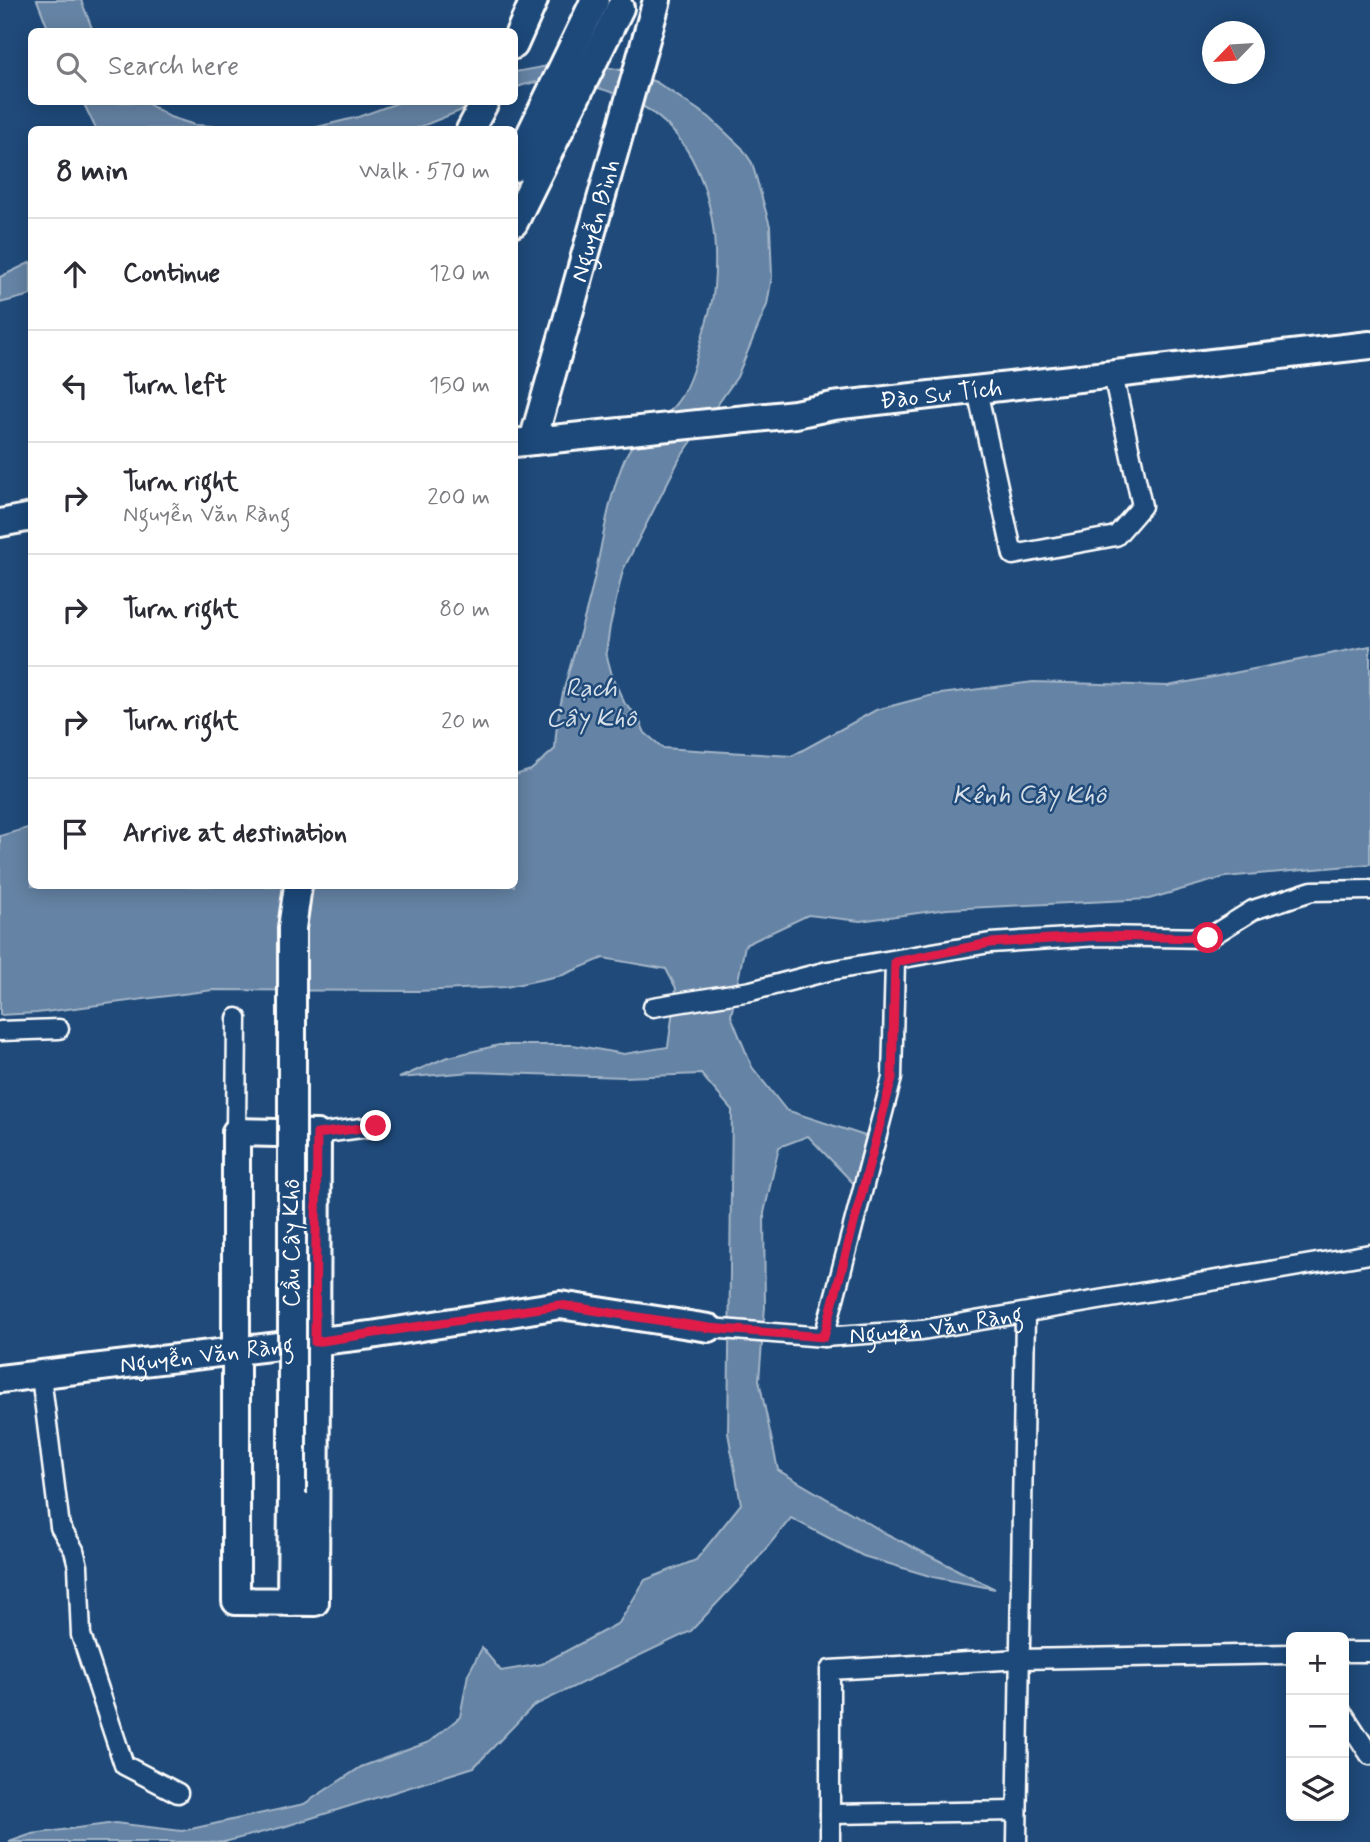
<!DOCTYPE html>
<meta charset="utf-8">
<style>
:root{--surface:#fff;--page:#f2f2f3;--text:#2b2b33;--muted:#7c7c81;--line:#e1e1e2}
body{margin:0;font-family:Mynerve,sans-serif;background:var(--page);color:var(--text)}
.controls{position:absolute;right:21px;bottom:21px;display:grid;overflow:hidden;border-radius:10px;box-shadow:0 4px 18px #0003}
.controls button{width:63px;height:63px;display:grid;place-items:center;padding:0;border:0;border-bottom:2px solid var(--line);background:var(--surface);color:var(--text);font:35px sans-serif}
.compass{position:absolute;left:1202px;top:21px;width:63px;height:63px;border-radius:50%;background:var(--surface);box-shadow:0 4px 18px #0003;rotate:245deg}
.stop{position:absolute;width:21px;height:21px;margin:-16px;border:5px solid #e11d48;border-radius:50%;background:#fff}
.stop.end{background:#e11d48;border-color:#fff;box-shadow:0 2px 7px #0008}
.list{margin:0;padding:0;list-style:none}
h2{display:flex;justify-content:space-between;align-items:center;height:91px;margin:0;padding:0 28px;font-size:30px}
h2 small{font-size:23px;font-weight:400;color:var(--muted)}
.list li{display:grid;grid-template-columns:46px 1fr auto;gap:21px;align-items:center;box-sizing:border-box;height:112px;padding:0 28px;border-top:2px solid var(--line)}
.list b{display:block;font-size:26px;white-space:nowrap}
.list p{margin:0;font-size:23px;white-space:nowrap;color:var(--muted)}
.list em{font-size:23px;font-style:normal;color:var(--muted)}
.icon{flex:none;width:38px;height:38px;fill:none;stroke:currentColor;stroke-width:2;stroke-linecap:round;stroke-linejoin:round}
.map{position:relative;flex:none;width:1370px;height:1842px;overflow:hidden}
.search{position:absolute;background:var(--surface);box-shadow:0 4px 18px #0003;left:28px;top:28px;width:490px;height:77px;display:flex;align-items:center;gap:18px;box-sizing:border-box;padding:0 24px;border-radius:10px;color:var(--muted);font-size:26px}
.panel{position:absolute;background:var(--surface);box-shadow:0 4px 18px #0003;left:28px;top:126px;width:490px;height:763px;border-radius:10px}
.map>svg:first-child{display:block}
.water{fill:#6583a4;stroke:#a3b5c8;stroke-width:2}
.lines{fill:none;stroke-linecap:round;stroke-linejoin:round}
.street-casing{stroke:#fff;stroke-width:23}
.secondary-casing{stroke:#fff;stroke-width:32}
.street{stroke:#1f4a7a;stroke-width:18}
.secondary{stroke:#1f4a7a;stroke-width:26}
.secondary-bridge-casing{stroke:#fff;stroke-width:32;stroke-linecap:butt}
.secondary-bridge{stroke:#1f4a7a;stroke-width:26}
.route{stroke:#e11d48;stroke-width:9}
.labels{text-anchor:middle;stroke-width:5;stroke-linejoin:round;paint-order:stroke}
.street-label{font-size:24px;fill:#fff;stroke:#1f4a7a}
.water-label{font-size:26px;font-style:italic;fill:#d8e0e8;stroke:#1f4a7a}
</style>
<div class="map">
<svg width="1370" height="1842" viewBox="0 0 1370 1842">
<rect width="100%" height="100%" fill="#1f4a7a"/>
<filter id="ink" filterUnits="userSpaceOnUse"><feTurbulence type="fractalNoise" baseFrequency=".0143" numOctaves="2"/><feDisplacementMap in="SourceGraphic" scale="14" xChannelSelector="R" yChannelSelector="G"/><feConvolveMatrix kernelMatrix="1 2 1 2 8 2 1 2 1" color-interpolation-filters="sRGB"/></filter>
<g filter="url(#ink)">
<!-- water -->
<g class="water">
<polygon points="37,0 81,0 93,31 49,31"/>
<path d="M583,64L617,69L656,82L709,117L742,148L752,163L770,226L772,276L767,305L737,377L680,458L623,570L610,626L606,653L613,679L625,704L637,715L645,733L663,748L792,756L876,710L933,695L1033,682L1168,686L1370,646V864L1225,877L1149,899L947,909L860,921L808,915L745,945L731,1016L752,1067L786,1110L868,1137L854,1184L808,1136L779,1147L764,1213L765,1307L759,1380L778,1470L887,1534L995,1589L933,1577L863,1556L791,1518L750,1568L691,1631L533,1706L474,1767L283,1827L224,1842H9L32,1834L115,1823L182,1831L304,1804L361,1767L429,1742L460,1717L468,1674L482,1648L501,1671L542,1664L619,1623L645,1580L696,1560L741,1504L728,1433L732,1110L701,1074L624,1077L472,1072L399,1078L445,1058L499,1045H573L624,1054L668,1047L676,988L666,969L603,958L563,975L506,987L418,991L213,990L37,1013L0,1015V836L31,827L32,886H514L515,775L531,770L555,749C557,691 581,640 593,584C603,542 608,496 626,456C636,433 667,420 680,398C692,379 697,356 703,334C707,319 713,303 714,287C720,219 703,138 637,103C602,86 552,72 515,88V72L553,65Z"/>
<polygon points="83,102 145,102 170,117 195,125 262,129 96,129"/>
<polygon points="400,102 482,102 415,129 305,130 358,117"/>
<polygon points="31,262 31,295 0,303 0,277"/>
</g>
<g class="lines">
<!-- street casing -->
<g class="street-casing">
<g id="street">
<polyline points="977,390 1013,555 1116,536 1142,506 1113,375"/>
<polyline points="653,1007 751,991 828,971 990,943 1099,936 1208,938 1253,910 1312,891 1370,890"/>
<polyline points="0,1031 59,1029"/>
<polyline points="236,1132 237,1018"/>
<polyline points="317,1134 376,1126"/>
<path id="s1" d="M709,1328L824,1337L922,1330L1370,1254"/>
<polyline points="824,1337 892,1078 895,962"/>
<polyline points="41,1376 60,1527 74,1550 78,1566 81,1635 124,1765 178,1793"/>
<polyline points="1344,1652 1370,1652"/>
<polyline points="1344,1715 1370,1755"/>
<polyline points="830,1814 1017,1811"/>
<polyline points="830,1842 830,1670 1020,1659 1291,1654"/>
<polyline points="1017,1842 1025,1315"/>
</g>
</g>
<!-- secondary casing -->
<g class="secondary-casing">
<g id="secondary">
<polyline points="514,45 534,0"/>
<polyline points="470,130 485,102"/>
<polyline points="514,168 595,0"/>
<polyline points="514,223 620,8"/>
<path id="s2" d="M533,441L657,0"/>
<path id="s3" d="M514,443L795,414L833,406L1370,345"/>
<polyline points="0,523 32,517"/>
<polygon points="236,1132 317,1134 315,1602 236,1601"/>
<path id="s4" d="M0,1379L371,1335L560,1305L709,1328"/>
<polyline points="291,1602 292,1494"/>
</g>
</g>
<!-- street -->
<use href="#street" class="street"/>
<!-- secondary -->
<use href="#secondary" class="secondary"/>
<!-- secondary-bridge casing -->
<g class="secondary-bridge-casing">
<polyline id="secondary-bridge" points="292,1494 292,928 298,886"/>
</g>
<!-- secondary-bridge -->
<use href="#secondary-bridge" class="secondary-bridge"/>
</g>
</g>
<g class="lines" filter="url(#ink)">
<!-- route -->
<polyline class="route" points="376,1126 317,1134 315,1342 560,1305 709,1328 824,1337 892,1078 895,962 990,943 1099,936 1208,938"/>
</g>
<g class="labels">
<!-- street labels -->
<g class="street-label">
<text dy="8" stroke="none"><textPath href="#s2" startOffset="229">Nguyễn Bình</textPath></text>
<text dy="8" stroke="none"><textPath href="#s3" startOffset="430">Đào Sư Tích</textPath></text>
<text transform="translate(291 1243) rotate(-90)" y="8">Cầu Cây Khô</text>
<text dy="8" stroke="none"><textPath href="#s1" startOffset="228">Nguyễn Văn Ràng</textPath></text>
<text dy="8" stroke="none"><textPath href="#s4" startOffset="208">Nguyễn Văn Ràng</textPath></text>
</g>
<!-- water labels -->
<g class="water-label">
<text x="591" y="696">Rạch<tspan x="591" dy="30">Cây Khô</tspan></text>
<text x="1029" y="803">Kênh Cây Khô</text>
</g>
</g>
</svg>
<div class="controls">
<button>+</button>
<button>−</button>
<button><svg class="icon" aria-label="layers" viewBox="0 0 24 24"><path d="M12 4l9 5-9 5-9-5zM3 14l9 5 9-5"/></svg></button>
</div>
<svg class="compass" viewBox="-18 -18 36 36"><path d="M0-13l5 13h-10z" fill="#e53935"/><path d="M0 13l5-13h-10z" fill="#7c7c81"/></svg>
<div class="stop" style="left:1208px;top:938px"></div>
<div class="stop end" style="left:376px;top:1126px"></div>
<div class="search"><svg class="icon" aria-label="search" viewBox="0 0 24 24"><circle cx="10" cy="10" r="6"/><path d="M15 15l6 6"/></svg>Search here</div>
<section class="panel">
<h2>8 min<small>Walk · 570 m</small></h2>
<ul class="list">
<li><svg class="icon" aria-label="ahead" viewBox="0 0 24 24"><path d="M12 20V5M6 11l6-6 6 6"/></svg><div><b>Continue</b></div><em>120 m</em></li>
<li><svg class="icon" aria-label="left" viewBox="0 0 24 24"><path d="M17 20v-9H6M10 6l-5 5 5 5"/></svg><div><b>Turn left</b></div><em>150 m</em></li>
<li><svg class="icon" aria-label="right" viewBox="0 0 24 24"><path d="M7 20v-9h11M14 6l5 5-5 5"/></svg><div><b>Turn right</b><p>Nguyễn Văn Ràng</p></div><em>200 m</em></li>
<li><svg class="icon" aria-label="right" viewBox="0 0 24 24"><path d="M7 20v-9h11M14 6l5 5-5 5"/></svg><div><b>Turn right</b></div><em>80 m</em></li>
<li><svg class="icon" aria-label="right" viewBox="0 0 24 24"><path d="M7 20v-9h11M14 6l5 5-5 5"/></svg><div><b>Turn right</b></div><em>20 m</em></li>
<li><svg class="icon" aria-label="arrive" viewBox="0 0 24 24"><path d="M6 21V4h12l-3 4 3 4H6"/></svg><div><b>Arrive at destination</b></div></li>
</ul>
</section>
</div>
